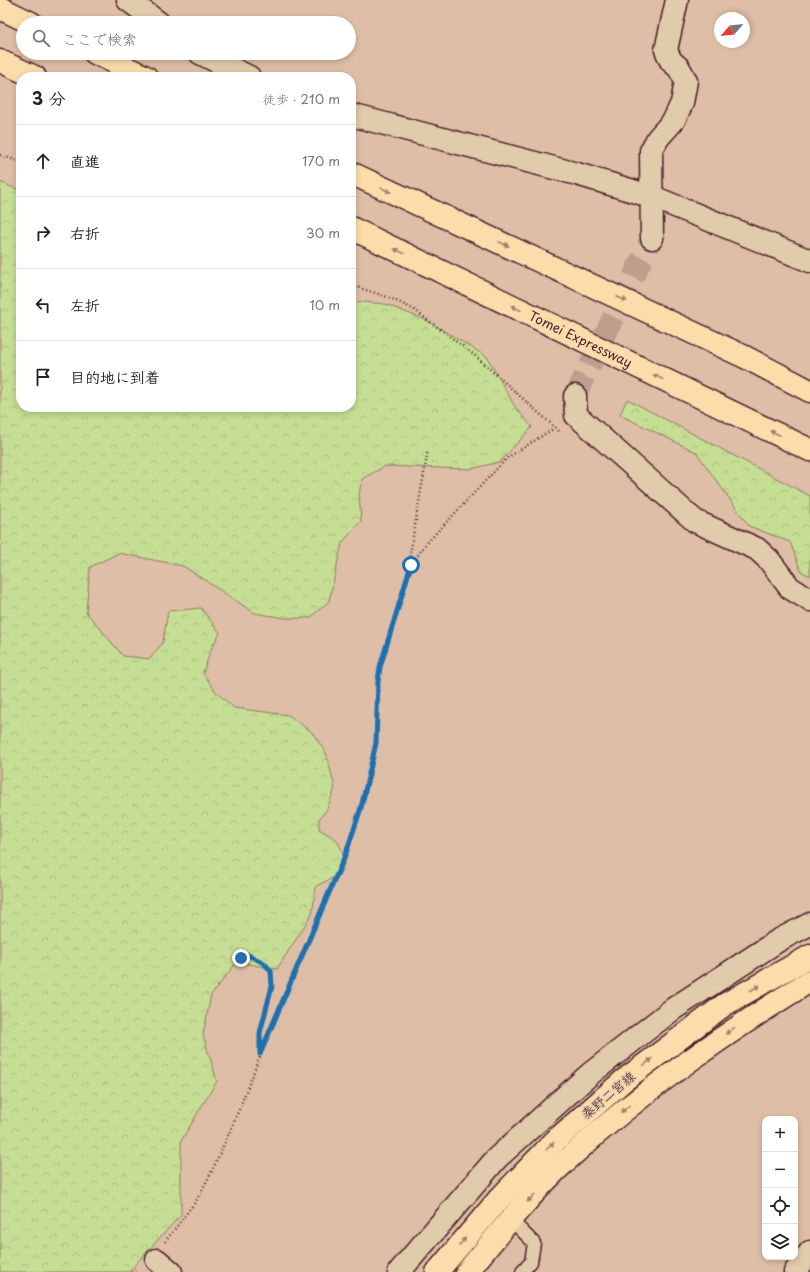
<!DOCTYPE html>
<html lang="ja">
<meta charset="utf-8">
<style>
:root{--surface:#fff;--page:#f2f2f2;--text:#222;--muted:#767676;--line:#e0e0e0}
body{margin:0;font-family:"Playpen Sans","Klee One",sans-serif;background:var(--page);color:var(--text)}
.controls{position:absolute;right:12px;bottom:12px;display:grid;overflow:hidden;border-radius:8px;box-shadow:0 2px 6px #0003}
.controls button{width:36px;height:36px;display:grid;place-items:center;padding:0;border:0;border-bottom:1px solid var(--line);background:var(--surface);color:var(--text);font:20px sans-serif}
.compass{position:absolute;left:714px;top:12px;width:36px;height:36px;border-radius:50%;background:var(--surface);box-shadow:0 2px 6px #0003;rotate:243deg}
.stop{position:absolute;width:12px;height:12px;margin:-9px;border:3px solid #1f6fb2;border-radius:50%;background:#fff}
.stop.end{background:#1f6fb2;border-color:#fff;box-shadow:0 1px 4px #0008}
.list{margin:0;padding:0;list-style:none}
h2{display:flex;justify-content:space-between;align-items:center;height:52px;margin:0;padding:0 16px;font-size:17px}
h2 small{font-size:13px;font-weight:400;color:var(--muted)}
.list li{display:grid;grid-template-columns:26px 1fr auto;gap:12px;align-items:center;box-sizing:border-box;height:72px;padding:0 16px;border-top:1px solid var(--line)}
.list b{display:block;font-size:15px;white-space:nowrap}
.list em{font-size:13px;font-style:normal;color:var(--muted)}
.icon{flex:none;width:22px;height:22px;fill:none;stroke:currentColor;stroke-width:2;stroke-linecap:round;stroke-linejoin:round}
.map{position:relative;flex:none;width:810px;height:1272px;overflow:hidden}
.search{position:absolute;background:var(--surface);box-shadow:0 2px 6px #0003;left:16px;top:16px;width:340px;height:44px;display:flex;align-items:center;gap:10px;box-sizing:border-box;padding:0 14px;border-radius:22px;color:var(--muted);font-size:15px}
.panel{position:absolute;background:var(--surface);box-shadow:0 2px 6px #0003;left:16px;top:72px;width:340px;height:340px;border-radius:16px}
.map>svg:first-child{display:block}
.forest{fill:url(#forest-crowns);stroke:#887e60}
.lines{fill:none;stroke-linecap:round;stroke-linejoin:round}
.minor-tunnel{stroke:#c09e8d;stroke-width:22;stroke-dasharray:22 11;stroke-linecap:butt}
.service-casing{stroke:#4a1f2b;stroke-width:15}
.minor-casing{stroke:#4a1f2b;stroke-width:25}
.primary-casing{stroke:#4a1f2b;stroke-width:25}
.motorway-casing{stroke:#4a1f2b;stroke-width:25}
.path{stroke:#4a1f2b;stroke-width:2.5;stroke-dasharray:1 3;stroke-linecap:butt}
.service{stroke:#e0cbaa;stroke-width:12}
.minor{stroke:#e0cbaa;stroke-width:22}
.primary{stroke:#fbddab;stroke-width:22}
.motorway{stroke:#fbddab;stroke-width:22}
.oneway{fill:#a27e6b}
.route{stroke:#1f6fb2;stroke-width:5}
.labels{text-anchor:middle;stroke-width:3;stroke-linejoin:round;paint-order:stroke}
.street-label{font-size:13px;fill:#4a1f2b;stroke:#e0cbaa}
</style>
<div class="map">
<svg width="810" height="1272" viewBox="0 0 810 1272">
<defs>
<pattern id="forest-crowns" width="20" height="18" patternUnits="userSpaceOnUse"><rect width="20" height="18" fill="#c6de94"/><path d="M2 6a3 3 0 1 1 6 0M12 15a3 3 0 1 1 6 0" fill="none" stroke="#acbe80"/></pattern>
</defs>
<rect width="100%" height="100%" fill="#debea6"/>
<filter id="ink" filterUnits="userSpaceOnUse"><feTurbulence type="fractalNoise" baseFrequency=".025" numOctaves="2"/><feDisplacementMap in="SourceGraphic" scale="8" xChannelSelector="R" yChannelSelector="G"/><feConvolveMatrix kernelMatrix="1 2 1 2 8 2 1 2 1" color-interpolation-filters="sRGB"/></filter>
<g filter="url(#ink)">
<!-- forest -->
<g class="forest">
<polygon points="0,182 21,191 21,407 351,407 351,301 385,304 428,321 487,357 515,407 532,427 500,462 470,469 385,466 362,479 359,494 361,521 342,543 329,601 310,618 284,618 255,613 183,566 119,553 90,567 86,612 123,656 150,659 163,642 168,611 201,608 220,633 211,649 203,673 216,692 234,708 288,715 312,732 326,753 335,788 327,809 319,819 319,829 337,840 346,860 339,875 316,886 312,914 277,969 237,962 211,995 203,1035 217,1081 181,1141 181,1215 128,1272 0,1272"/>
<polygon points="627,399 810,496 810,576 801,571 790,542 749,526 696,452 620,415"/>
</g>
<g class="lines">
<!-- minor-tunnel -->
<polyline class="minor-tunnel" points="575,396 652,238"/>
<!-- service casing -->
<g class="service-casing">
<polyline id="service" points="510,1219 534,1243 531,1262 522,1272"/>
</g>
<!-- minor casing -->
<g class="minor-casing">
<g id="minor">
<polyline points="128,0 159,23"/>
<polyline points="200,53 249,77"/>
<polyline points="351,115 577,174 653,197 810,261"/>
<polyline points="652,238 651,151 658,138 674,120 682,103 686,81 679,68 671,61 666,50 677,0"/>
<polyline points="575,396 576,415 695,521 757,549 769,560 790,588 810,600"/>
<polyline points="157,1260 171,1272"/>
<polyline points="399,1272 497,1158 590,1074 673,1009 779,940 810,924"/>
<polyline points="795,1272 810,1252"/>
</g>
</g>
<!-- primary casing -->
<g class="primary-casing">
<g id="primary">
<polyline points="437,1272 498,1200 556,1140 623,1081 724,1005 810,956"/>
<path d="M467,1272C499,1233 531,1193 568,1159C643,1090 724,1034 810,981"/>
</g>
</g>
<!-- motorway casing -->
<g class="motorway-casing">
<g id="motorway">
<polyline points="0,8 31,23"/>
<polyline points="95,53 146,77"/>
<polyline points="0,61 35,77"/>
<polyline points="351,173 745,357 810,391"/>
<path id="s1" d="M351,228L810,450"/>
</g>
</g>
<!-- path -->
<g class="path">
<polyline points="0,155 21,162"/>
<polyline points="351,285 390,298 413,309 473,354 559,431"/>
<polyline points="411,565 425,545 507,458 556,427"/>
<polyline points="241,958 248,955 264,963 271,971 272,985 260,1033 260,1051"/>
<polyline points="165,1242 196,1201 211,1173 234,1122 280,1006 346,853 369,780 376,743 378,681 380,667 411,565 410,554 428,450"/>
<polyline points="131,1272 137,1268"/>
</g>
<!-- service -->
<use href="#service" class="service"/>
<!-- minor -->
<use href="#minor" class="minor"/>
<!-- primary -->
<use href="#primary" class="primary"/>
<!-- motorway -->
<use href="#motorway" class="motorway"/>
</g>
<!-- one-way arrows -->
<defs><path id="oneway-solid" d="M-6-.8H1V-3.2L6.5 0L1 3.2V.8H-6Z"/></defs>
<g class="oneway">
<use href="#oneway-solid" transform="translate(386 190) rotate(25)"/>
<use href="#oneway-solid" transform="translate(504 244) rotate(25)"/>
<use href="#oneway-solid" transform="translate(399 251) rotate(-154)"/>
<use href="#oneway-solid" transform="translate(622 299) rotate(25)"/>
<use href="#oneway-solid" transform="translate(516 308) rotate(-154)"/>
<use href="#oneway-solid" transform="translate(658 377) rotate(-154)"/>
<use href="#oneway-solid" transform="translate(775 433) rotate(-154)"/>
<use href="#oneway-solid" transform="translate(755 988) rotate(-30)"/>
<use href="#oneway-solid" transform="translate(730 1031) rotate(144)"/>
<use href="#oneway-solid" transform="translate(648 1062) rotate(-37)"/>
<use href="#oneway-solid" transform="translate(625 1109) rotate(139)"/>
<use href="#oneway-solid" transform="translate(550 1146) rotate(-46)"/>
<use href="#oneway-solid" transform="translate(531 1198) rotate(134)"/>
<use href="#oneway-solid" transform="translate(462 1242) rotate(-50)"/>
</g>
</g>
<g class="lines" filter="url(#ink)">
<!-- route -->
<polyline class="route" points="241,958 248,955 264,963 271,971 272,986 260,1033 260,1054 346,853 361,808 376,743 378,681 380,667 411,565"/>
</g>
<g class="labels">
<!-- street labels -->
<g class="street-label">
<text dy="5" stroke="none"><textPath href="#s1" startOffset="255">Tomei Expressway</textPath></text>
<text transform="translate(608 1095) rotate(-40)" y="5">秦野二宮線</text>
</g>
</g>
</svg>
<div class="controls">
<button>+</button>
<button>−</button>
<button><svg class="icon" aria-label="locate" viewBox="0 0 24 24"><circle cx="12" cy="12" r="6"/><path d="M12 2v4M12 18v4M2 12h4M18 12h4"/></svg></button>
<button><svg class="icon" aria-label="layers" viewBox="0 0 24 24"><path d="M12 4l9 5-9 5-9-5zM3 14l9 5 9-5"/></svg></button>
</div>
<svg class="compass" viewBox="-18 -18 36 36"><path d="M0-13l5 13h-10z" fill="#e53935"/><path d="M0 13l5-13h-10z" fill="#767676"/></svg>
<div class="stop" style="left:411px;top:565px"></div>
<div class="stop end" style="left:241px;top:958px"></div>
<div class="search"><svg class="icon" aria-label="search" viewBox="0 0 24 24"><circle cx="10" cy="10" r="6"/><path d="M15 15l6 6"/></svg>ここで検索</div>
<section class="panel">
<h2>3 分<small>徒歩 · 210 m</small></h2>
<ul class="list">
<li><svg class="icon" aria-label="ahead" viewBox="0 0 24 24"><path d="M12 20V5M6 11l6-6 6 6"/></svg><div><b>直進</b></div><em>170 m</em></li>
<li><svg class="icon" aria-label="right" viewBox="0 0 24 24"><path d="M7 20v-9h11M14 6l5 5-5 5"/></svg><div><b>右折</b></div><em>30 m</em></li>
<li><svg class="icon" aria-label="left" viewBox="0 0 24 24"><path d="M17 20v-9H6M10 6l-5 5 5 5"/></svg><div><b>左折</b></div><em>10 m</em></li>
<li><svg class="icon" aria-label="arrive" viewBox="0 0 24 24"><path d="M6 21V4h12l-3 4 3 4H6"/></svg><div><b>目的地に到着</b></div></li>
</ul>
</section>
</div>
